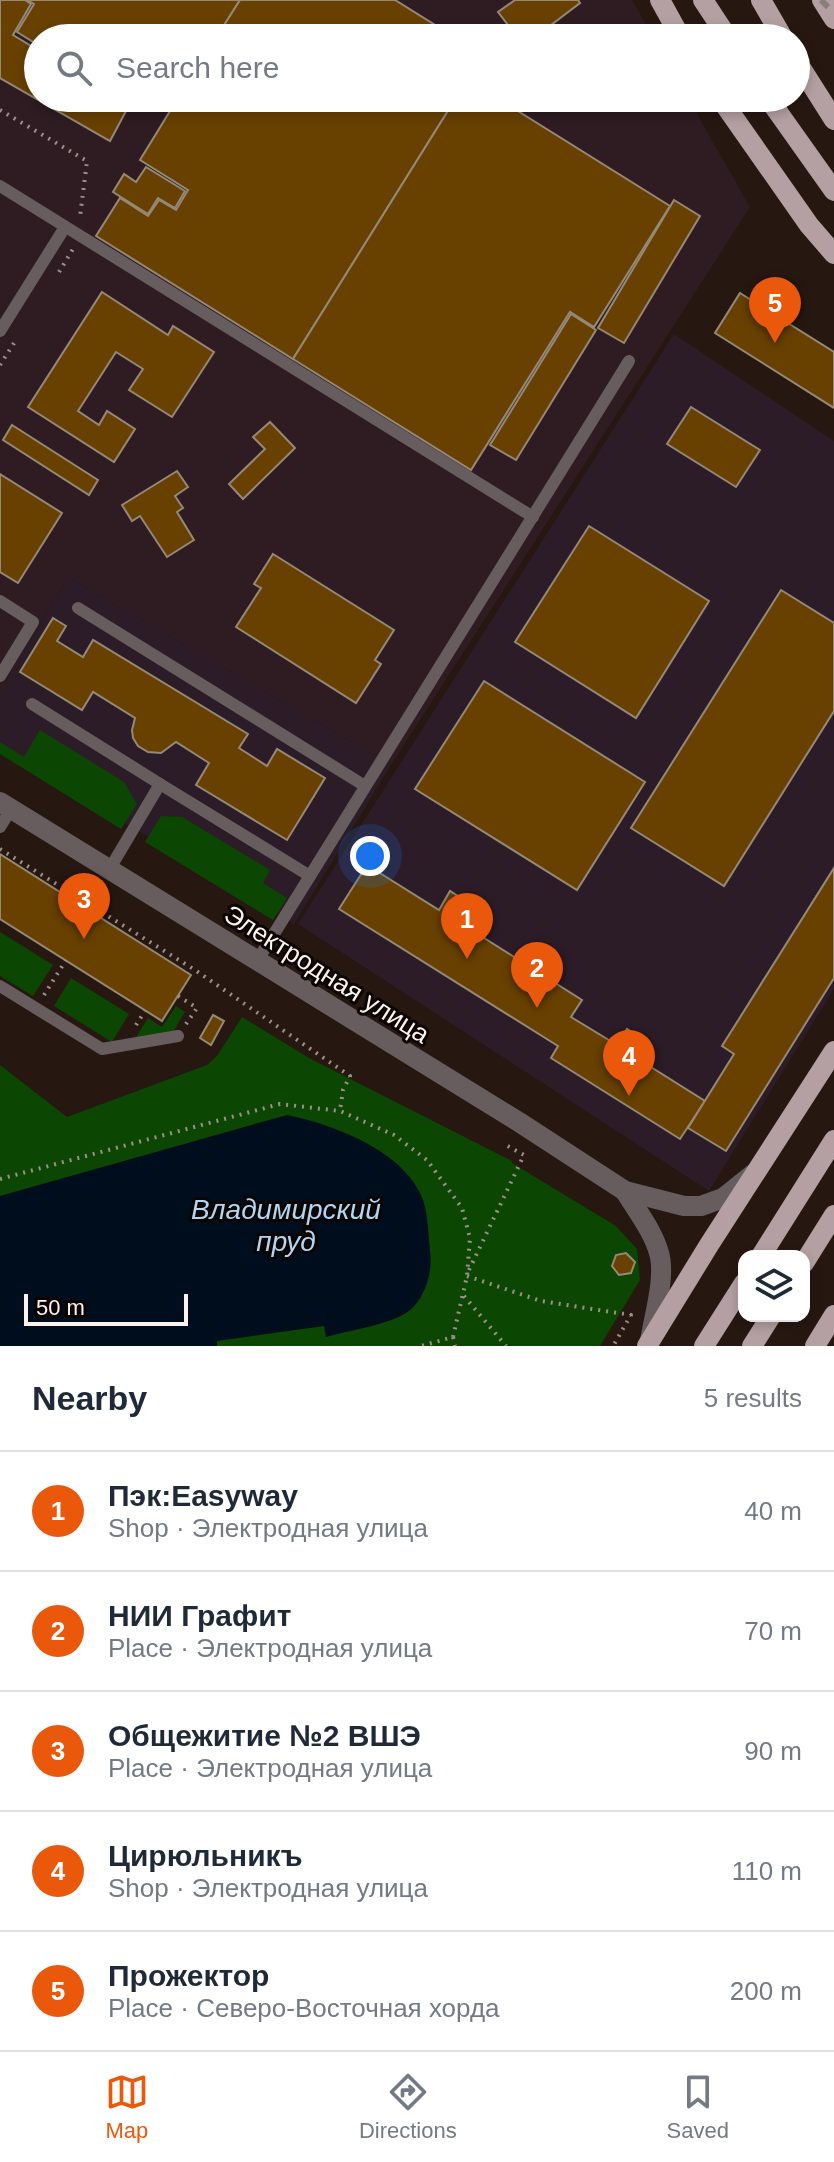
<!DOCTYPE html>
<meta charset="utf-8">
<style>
:root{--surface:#fff;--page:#f6f6f7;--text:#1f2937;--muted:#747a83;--line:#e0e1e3;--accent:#ea580c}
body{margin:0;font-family:Helvetica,sans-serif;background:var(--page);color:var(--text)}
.controls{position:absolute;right:24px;bottom:24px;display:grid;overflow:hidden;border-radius:16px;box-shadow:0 4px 12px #0003}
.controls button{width:72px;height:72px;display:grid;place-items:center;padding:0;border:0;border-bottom:2px solid var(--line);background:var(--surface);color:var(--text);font:40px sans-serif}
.scale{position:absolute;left:24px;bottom:20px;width:164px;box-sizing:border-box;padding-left:8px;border:4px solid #fef2ee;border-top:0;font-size:22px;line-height:28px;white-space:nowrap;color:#fef2ee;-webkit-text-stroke:6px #0a0503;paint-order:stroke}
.you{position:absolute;left:370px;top:856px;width:28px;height:28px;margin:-20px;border:6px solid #fff;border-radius:50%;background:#1a73e8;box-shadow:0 0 0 12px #1a73e833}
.badge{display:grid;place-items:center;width:52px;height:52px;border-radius:50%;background:var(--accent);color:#fff;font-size:26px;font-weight:700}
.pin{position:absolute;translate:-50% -66px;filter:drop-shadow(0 2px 4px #0008)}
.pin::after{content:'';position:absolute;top:42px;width:28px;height:24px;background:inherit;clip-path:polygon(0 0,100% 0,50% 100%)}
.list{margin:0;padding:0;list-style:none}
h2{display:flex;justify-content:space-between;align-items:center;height:104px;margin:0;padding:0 32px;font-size:34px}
h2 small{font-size:26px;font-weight:400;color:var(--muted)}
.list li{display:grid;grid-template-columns:52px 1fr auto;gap:24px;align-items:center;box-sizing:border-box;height:120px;padding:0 32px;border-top:2px solid var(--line)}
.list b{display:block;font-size:30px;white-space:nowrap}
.list p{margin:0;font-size:26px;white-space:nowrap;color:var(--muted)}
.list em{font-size:26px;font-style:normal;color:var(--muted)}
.icon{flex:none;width:44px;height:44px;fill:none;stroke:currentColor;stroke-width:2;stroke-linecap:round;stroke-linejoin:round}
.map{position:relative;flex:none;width:834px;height:1346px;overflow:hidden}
.search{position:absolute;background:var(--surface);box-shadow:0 4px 12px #0003;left:24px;right:24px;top:24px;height:88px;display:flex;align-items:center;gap:20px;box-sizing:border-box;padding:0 28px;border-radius:44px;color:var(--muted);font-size:30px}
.sheet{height:704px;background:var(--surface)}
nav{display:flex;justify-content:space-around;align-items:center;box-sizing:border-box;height:112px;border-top:2px solid var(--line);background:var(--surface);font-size:22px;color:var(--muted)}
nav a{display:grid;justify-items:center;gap:4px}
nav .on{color:var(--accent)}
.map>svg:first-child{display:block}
.commercial{fill:#2e1c22}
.industrial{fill:#2c1c27}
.green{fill:#0c4603}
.water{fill:#000d1d}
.building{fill:#684100;stroke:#958878;stroke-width:2}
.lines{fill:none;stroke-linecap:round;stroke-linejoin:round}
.path{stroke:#9d8f8a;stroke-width:4;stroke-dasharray:2 6;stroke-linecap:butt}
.service{stroke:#675d5e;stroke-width:12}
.tertiary{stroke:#675d5e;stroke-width:20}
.primary{stroke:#b4a0a2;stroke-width:20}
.rail{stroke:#8b7e79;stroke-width:6;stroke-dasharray:10 10;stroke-linecap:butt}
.labels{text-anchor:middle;stroke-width:6;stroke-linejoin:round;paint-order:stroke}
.street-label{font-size:26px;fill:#fef2ee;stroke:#0a0503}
.water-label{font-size:28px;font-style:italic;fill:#b1d5f3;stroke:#0a0503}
</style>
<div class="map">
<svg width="834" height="1346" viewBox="0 0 834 1346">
<rect width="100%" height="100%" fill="#261711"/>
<!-- commercial -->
<polygon class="commercial" points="0,0 632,0 654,38 38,38 38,98 688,98 750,207 391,765 68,577 0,691"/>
<!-- industrial -->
<g class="industrial">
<polygon points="674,334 834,441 834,989 709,1191 298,924"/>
<polygon points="68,577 391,765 294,924 0,748 0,691"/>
</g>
<!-- green -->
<g class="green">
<polygon points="40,730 124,782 137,804 121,829 0,754 0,742 24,757"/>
<polygon points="161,816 182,817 270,870 263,883 287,898 273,920 145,842"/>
<polygon points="0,932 53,965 33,996 0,976"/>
<polygon points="71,978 129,1014 112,1042 54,1006"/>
<polygon points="176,1006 185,1012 173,1032 135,1039 148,1018 162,1027"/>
<polygon points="242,1017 309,1058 512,1161 512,1163 616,1226 637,1249 640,1280 600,1346 0,1346 0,1065 67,1117 207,1065 217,1056"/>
</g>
<!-- water -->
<path class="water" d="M287,1115C332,1124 401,1150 421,1195C428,1210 428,1233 430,1250C433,1271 426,1297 409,1311C390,1325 349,1330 326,1337L324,1326L217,1341V1346H0V1196Z"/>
<!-- building -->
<g class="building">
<polygon points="0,0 25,0 31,4 13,35 38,50 38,98 133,98 110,141 0,78"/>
<polygon points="27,0 240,0 216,38 38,38 38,45 17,32 34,4"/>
<polygon points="240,0 395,0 456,38 216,38"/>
<polygon points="515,0 578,0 580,3 534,38 518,38 498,12"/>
<polygon points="178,98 456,98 293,359 96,236 120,198 148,216 159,200 176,210 188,190 140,160"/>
<polygon points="456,98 497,98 670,206 594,327 570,312 471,470 293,359"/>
<polygon points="146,167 185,191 175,208 158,198 148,214 113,192 124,174 136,182"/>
<polygon points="674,200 700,216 624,343 598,328"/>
<polygon points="102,292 168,335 173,326 214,352 172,417 129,390 143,369 116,352 78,411 99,425 107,411 135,429 114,462 28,407"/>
<polygon points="740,293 834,352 834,408 715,333"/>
<polygon points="571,314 596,330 516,460 490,445"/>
<polygon points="691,407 760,450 736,487 667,444"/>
<polygon points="270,422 295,448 243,499 229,484 265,449 253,437"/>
<polygon points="12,425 98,480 89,495 3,440"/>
<polygon points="177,471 188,487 175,496 183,508 177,512 194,540 167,557 140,516 132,521 122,505"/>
<polygon points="0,474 62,513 18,583 0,572"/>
<polygon points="589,526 709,601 636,718 515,642"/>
<polygon points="273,554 394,630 375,660 381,664 356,703 236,627 261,588 254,584"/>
<polygon points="781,590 834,623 834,711 724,886 631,828"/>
<polygon points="53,618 66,626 57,641 83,657 93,640 248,734 239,748 267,766 277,749 325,778 287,840 196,785 209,763 176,742 161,753 148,752 138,746 133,738 132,730 135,718 93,692 82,710 20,672"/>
<polygon points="484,681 645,782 577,890 415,789"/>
<polygon points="0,854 191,975 162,1021 0,919"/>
<polygon points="367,865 439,910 450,891 473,906 462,924 582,1000 571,1017 617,1045 627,1029 646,1041 635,1057 705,1101 680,1139 551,1058 558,1046 339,909"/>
<polygon points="834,868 834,978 726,1151 688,1128 734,1054 722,1046"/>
<polygon points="213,1015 224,1021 211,1045 200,1038"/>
<polygon points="626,1253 635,1262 631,1273 619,1275 612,1266 616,1255"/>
</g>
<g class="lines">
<!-- path -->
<g class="path">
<polyline points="0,110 87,161 80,217"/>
<polyline points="59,272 73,249"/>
<polyline points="0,365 16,340"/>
<polyline points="0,849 195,970 350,1076 343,1090 340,1110"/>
<polyline points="44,995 66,960"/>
<polyline points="178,996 197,1008 186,1024"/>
<polyline points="136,1025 145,1011"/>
<polyline points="0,1179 280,1104 340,1111 394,1135 427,1160 462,1208 470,1238 467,1276 453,1337 421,1346"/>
<polyline points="469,1270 524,1155 504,1144"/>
<polyline points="467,1276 541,1301 631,1315 613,1346"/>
<polyline points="464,1296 506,1346"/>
<polyline points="453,1337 455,1346"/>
</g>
<!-- service -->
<g class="service">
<polyline points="0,186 533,517"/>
<polyline points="0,331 65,227"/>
<polyline points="0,601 33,622 0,676"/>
<polyline points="78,608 365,786"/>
<polyline points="32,704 160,784"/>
<polyline points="0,827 11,809"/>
<polyline points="109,870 160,784 310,876 629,361"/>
<polyline points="257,961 310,876"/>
<polyline points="0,986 102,1049 178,1036"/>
</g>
<!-- tertiary -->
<g class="tertiary">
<polyline points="0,802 519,1122 625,1191 684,1206 701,1206 723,1198 753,1174"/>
<path d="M625,1191C637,1211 653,1231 659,1253C666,1276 654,1316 650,1341"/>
</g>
<!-- primary -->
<g class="primary">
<polyline points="660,0 681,38"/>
<polyline points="703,0 728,38"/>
<polyline points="761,0 783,38"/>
<polyline points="822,0 834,19"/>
<polyline points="796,60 834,120"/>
<polyline points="720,98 809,225 834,254"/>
<polyline points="768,98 834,191"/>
<polyline points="761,1256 834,1140"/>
<polyline points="804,1263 834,1215"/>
<polyline points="647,1346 709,1245 834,1051"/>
<polyline points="704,1346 744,1283"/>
<polyline points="752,1346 771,1316"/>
<polyline points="815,1346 834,1315"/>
</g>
<!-- rail -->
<polyline class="rail" points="821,0 834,13"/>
</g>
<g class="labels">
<!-- street labels -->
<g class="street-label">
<text transform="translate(327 974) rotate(32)" y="9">Электродная улица</text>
</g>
<!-- water labels -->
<g class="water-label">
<text x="286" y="1219">Владимирский<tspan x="286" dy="32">пруд</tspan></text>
</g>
</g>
</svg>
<div class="controls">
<button><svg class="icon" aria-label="layers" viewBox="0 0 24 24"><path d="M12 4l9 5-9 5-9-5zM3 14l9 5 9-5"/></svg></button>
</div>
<div class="scale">50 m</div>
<div class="you"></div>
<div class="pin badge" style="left:467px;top:959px">1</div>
<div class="pin badge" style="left:537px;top:1008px">2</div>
<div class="pin badge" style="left:84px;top:939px">3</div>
<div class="pin badge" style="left:629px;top:1096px">4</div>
<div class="pin badge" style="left:775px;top:343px">5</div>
<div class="search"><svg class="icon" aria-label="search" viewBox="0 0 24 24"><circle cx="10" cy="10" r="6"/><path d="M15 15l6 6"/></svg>Search here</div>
</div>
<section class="sheet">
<h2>Nearby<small>5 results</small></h2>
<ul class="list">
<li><span class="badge">1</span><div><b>Пэк:Easyway</b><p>Shop · Электродная улица</p></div><em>40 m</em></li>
<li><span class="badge">2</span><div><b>НИИ Графит</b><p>Place · Электродная улица</p></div><em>70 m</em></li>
<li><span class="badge">3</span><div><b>Общежитие №2 ВШЭ</b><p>Place · Электродная улица</p></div><em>90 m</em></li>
<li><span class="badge">4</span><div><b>Цирюльникъ</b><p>Shop · Электродная улица</p></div><em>110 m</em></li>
<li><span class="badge">5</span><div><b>Прожектор</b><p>Place · Северо-Восточная хорда</p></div><em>200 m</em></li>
</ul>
</section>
<nav>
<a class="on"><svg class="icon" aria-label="map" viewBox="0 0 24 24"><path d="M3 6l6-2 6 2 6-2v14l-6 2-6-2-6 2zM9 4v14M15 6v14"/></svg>Map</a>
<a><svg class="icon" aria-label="directions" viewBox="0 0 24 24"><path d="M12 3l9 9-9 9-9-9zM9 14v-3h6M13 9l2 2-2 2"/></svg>Directions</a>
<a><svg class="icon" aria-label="saved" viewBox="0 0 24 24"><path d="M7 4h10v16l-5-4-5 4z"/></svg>Saved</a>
</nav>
